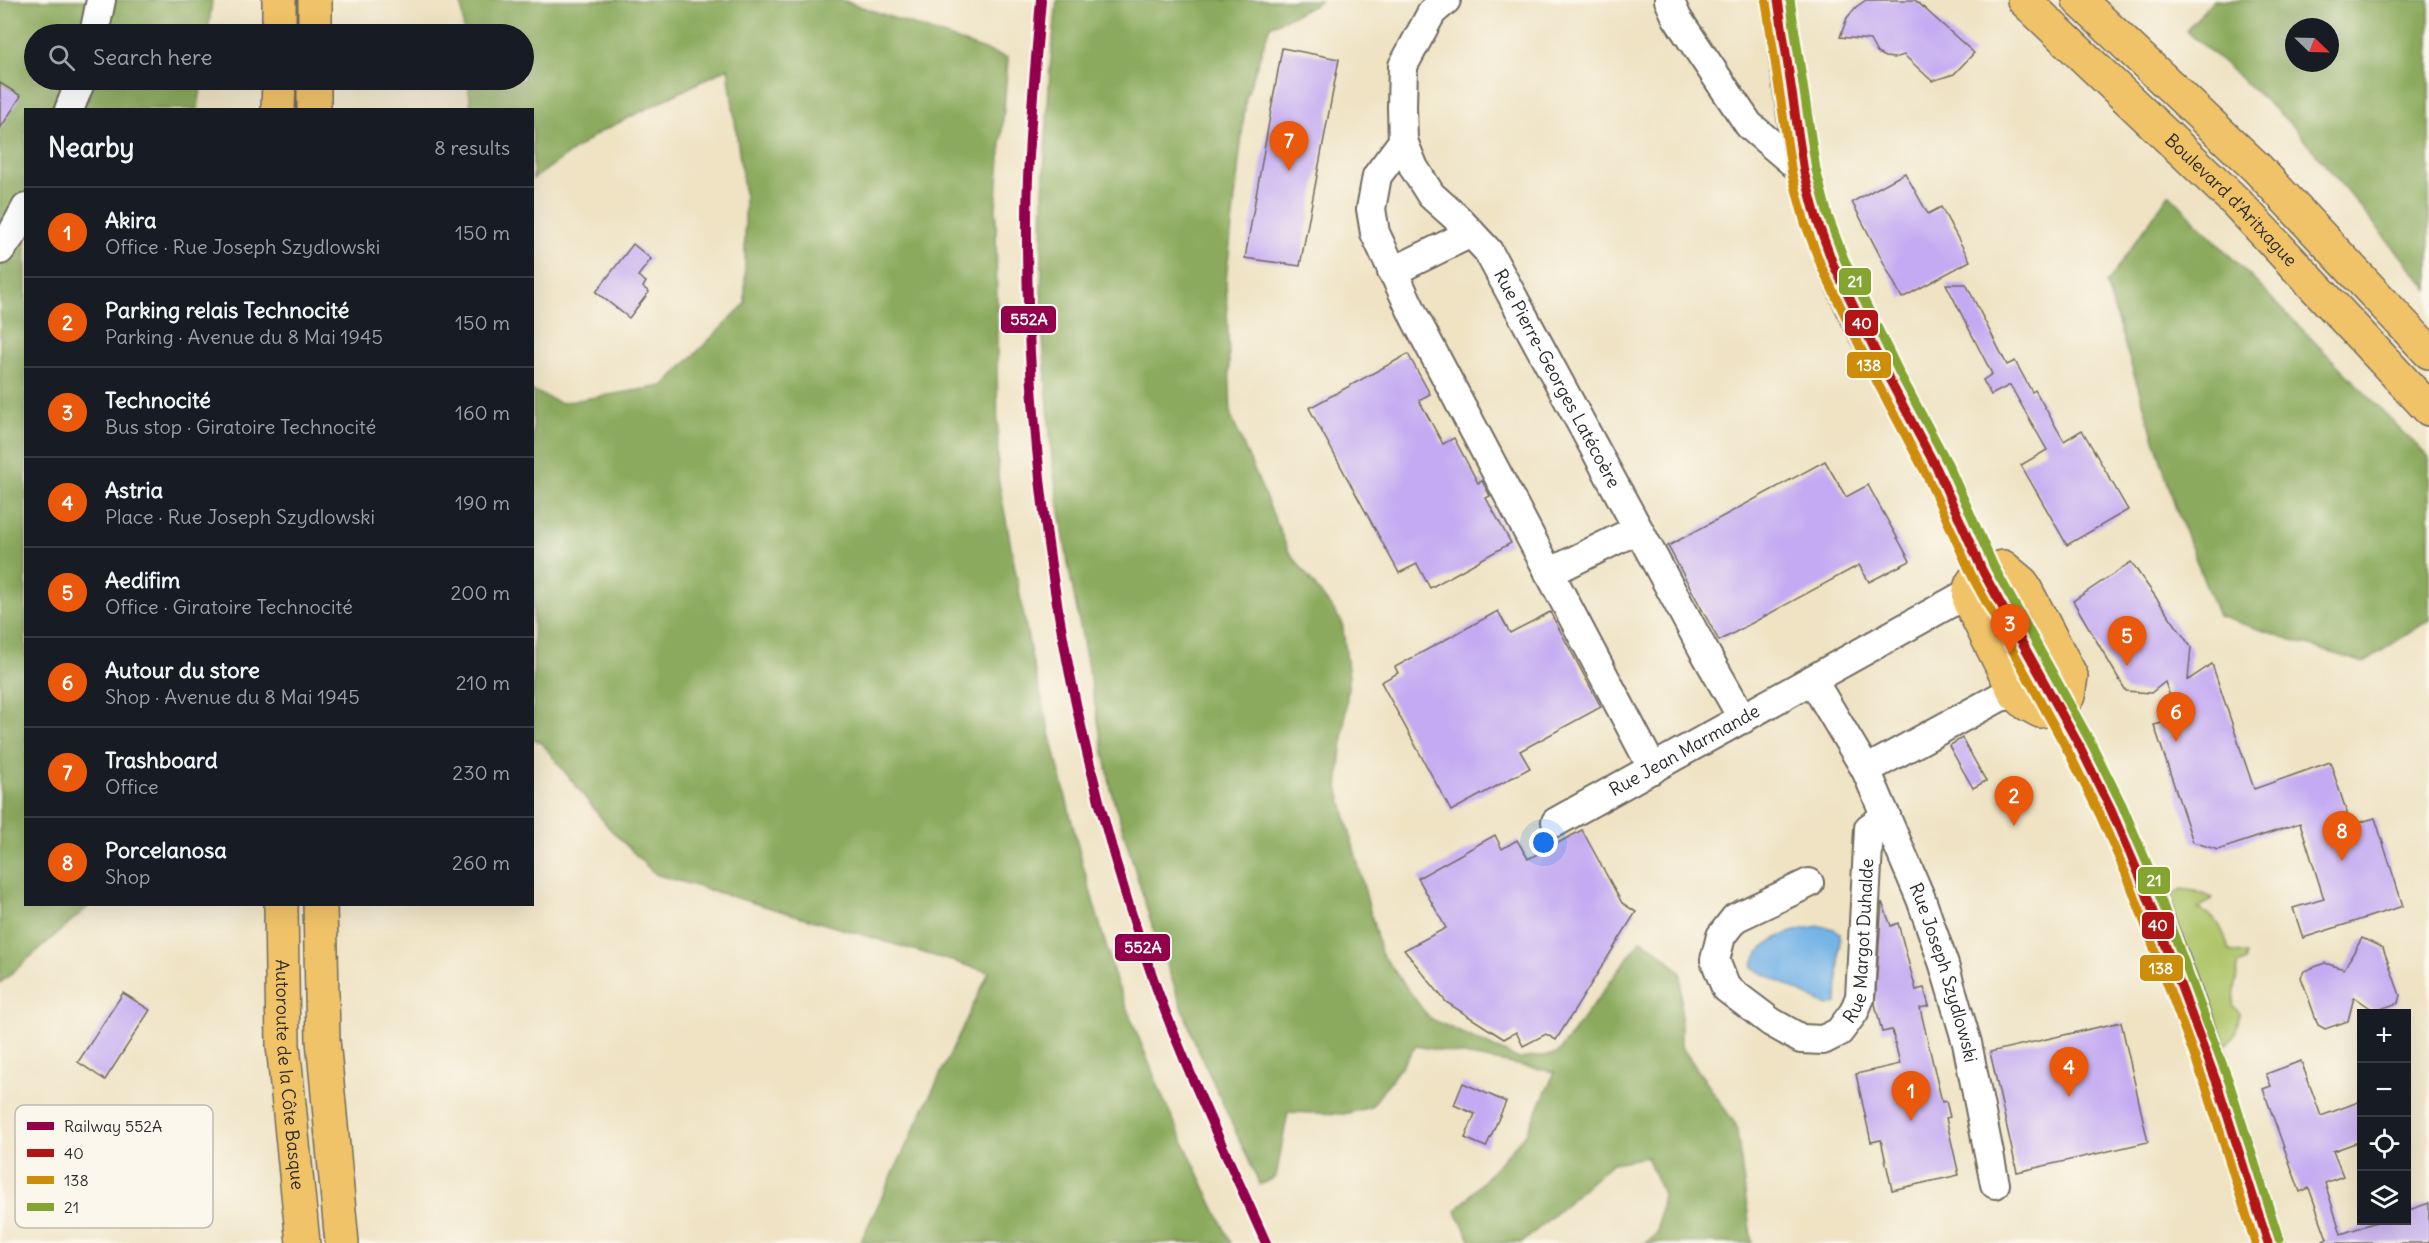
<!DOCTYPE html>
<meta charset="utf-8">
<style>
:root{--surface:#171b24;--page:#242831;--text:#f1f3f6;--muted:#9ea1a6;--line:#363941;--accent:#ea580c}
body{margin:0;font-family:Delius,sans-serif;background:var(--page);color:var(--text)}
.controls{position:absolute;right:18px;bottom:18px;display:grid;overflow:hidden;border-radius:0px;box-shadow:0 6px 24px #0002}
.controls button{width:54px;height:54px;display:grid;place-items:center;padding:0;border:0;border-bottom:2px solid var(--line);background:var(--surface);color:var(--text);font:30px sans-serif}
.compass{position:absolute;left:2285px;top:18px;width:54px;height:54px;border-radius:50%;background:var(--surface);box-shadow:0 6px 24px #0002;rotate:113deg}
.you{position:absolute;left:1544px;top:843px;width:21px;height:21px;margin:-15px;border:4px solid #fff;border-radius:50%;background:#1a73e8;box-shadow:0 0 0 9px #1a73e833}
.badge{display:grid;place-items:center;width:39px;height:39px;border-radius:50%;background:var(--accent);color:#fff;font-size:20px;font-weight:700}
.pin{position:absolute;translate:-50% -50px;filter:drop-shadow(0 2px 3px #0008)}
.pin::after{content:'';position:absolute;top:32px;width:21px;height:18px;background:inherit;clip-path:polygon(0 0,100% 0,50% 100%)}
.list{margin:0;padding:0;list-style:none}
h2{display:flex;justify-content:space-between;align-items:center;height:78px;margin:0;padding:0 24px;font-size:26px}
h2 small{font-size:20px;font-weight:400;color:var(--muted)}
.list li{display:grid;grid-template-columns:39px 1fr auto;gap:18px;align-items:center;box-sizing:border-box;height:90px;padding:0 24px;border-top:2px solid var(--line)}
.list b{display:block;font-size:22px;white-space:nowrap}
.list p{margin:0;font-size:20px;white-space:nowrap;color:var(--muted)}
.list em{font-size:20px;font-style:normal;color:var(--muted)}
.icon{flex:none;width:33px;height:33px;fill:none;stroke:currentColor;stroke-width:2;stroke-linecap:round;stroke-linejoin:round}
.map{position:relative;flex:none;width:2429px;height:1243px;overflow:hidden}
.search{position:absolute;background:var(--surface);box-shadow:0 6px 24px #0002;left:24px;top:24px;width:510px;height:66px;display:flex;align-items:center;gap:15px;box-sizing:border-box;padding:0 21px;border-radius:33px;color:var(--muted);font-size:22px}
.panel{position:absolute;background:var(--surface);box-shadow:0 6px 24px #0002;left:24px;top:108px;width:510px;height:798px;border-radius:0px}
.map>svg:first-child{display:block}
.green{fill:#afc569;stroke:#6d784a;stroke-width:1.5}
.forest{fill:#8baa5d;stroke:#5b6a44;stroke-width:1.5;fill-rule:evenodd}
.water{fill:#73b3e7;stroke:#4f6f89;stroke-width:1.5}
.building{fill:#c4aaf2}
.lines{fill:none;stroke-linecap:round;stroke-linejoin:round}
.minor-casing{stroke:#706b61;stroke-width:32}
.major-casing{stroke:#706b61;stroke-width:36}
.highway-casing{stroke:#706b61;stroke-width:36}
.minor{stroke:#fff;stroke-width:28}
.major{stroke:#f1c369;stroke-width:33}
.highway{stroke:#f1c369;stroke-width:33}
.bus-1-casing{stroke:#fbf7ec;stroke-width:14}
.bus-2-casing{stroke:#fbf7ec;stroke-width:14}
.bus-3-casing{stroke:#fbf7ec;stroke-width:14}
.bus-1{stroke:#b21515;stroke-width:9}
.bus-2{stroke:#ce8d09;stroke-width:9}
.bus-3{stroke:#84a530;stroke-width:9}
.rail-1-casing{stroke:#fbf7ec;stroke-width:15}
.rail-1{stroke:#92004c;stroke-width:10}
.labels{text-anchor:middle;stroke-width:5;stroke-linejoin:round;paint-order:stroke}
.street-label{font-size:18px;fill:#2b2b2b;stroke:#fbf7ec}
.key{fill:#fbf7ec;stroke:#bdbab2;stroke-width:1.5}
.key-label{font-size:16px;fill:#2b2b2b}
.line-badge{stroke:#fbf7ec;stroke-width:2}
.badge-label{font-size:16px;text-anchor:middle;font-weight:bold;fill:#fff}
</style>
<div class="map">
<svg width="2429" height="1243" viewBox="0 0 2429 1243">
<rect width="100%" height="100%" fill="#fbf7ec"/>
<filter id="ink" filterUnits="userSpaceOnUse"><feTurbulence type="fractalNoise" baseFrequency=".0167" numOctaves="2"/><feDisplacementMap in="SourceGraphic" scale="12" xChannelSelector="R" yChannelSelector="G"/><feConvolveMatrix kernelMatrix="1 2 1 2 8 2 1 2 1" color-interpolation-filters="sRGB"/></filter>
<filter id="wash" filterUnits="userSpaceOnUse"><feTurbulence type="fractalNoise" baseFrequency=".008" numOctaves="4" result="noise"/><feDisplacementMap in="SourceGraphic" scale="24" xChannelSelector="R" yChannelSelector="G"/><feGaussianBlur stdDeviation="1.35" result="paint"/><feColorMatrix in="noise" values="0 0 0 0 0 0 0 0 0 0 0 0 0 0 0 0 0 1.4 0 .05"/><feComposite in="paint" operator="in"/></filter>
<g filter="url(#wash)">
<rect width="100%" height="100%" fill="#efe3c4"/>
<!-- green -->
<path class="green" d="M2182,889L2195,891L2213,898L2198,909C2218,917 2224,930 2229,951L2246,954V961L2238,965L2233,1006L2240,1013C2237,1025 2237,1039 2225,1044L2217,1040L2167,901L2174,893Z"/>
<!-- forest -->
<g class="forest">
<polygon points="0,0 212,0 208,34 34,34 34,80 202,80 198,109 26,110 26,904 90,905 0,983"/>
<polygon points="461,0 842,0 1008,58 996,208 998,477 1032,660 1082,862 1116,981 1163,1098 1231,1243 860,1243 989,972 655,874 609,828 542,743 533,739 533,391 560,403 663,386 745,304 745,198 728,68 600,132 533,179 532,110 471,109 468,80 524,80 524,34 464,34"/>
<polygon points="1057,0 1321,0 1315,5 1270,26 1246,98 1226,280 1231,416 1288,550 1342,622 1349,677 1338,787 1381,953 1429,1018 1519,1059 1557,1054 1641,940 1655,948 1681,972 1681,1046 1736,1125 1752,1243 1646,1243 1657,1233 1663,1194 1647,1157 1612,1163 1522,1243 1472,1243 1456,1211 1527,1132 1555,1072 1416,1046 1371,1107 1344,1114 1288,1112 1276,1177 1260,1185 1196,1045 1151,922 1112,794 1069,569 1052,460 1041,311 1043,192 1050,69"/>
<path d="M2213,0H2429V290L2293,126L2224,63L2186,31ZM2294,27H2330V63H2294Z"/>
<polygon points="2169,194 2429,458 2429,620 2363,663 2218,616 2175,506 2106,284"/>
</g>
<!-- water -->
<path class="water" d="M1820,926L1834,929L1840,933L1837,1003L1828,1006L1752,968C1758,938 1794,930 1820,926Z"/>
<g id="blocks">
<!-- building -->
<g class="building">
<polygon points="1866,0 1915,0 1974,53 1954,74 1932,81 1904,55 1894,58 1885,57 1877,53 1870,40 1840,37 1847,18 1856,7"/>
<polygon points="1282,48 1339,59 1300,266 1245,258"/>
<polygon points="0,83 21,96 0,129"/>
<polygon points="1905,173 1928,214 1941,207 1970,261 1902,298 1852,202"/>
<polygon points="633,244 651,259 638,276 646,282 643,287 649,292 629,318 596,292"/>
<polygon points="1946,284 1966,284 2007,365 2015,361 2032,392 2035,390 2064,441 2082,430 2128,510 2067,545 2021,465 2047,450 2010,385 1991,395 1983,380 1992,374"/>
<polygon points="1408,354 1430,394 1419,400 1443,444 1454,438 1478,483 1482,481 1490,496 1486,498 1511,543 1430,588 1417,564 1399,573 1309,408"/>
<polygon points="1825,461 1846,497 1868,485 1910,561 1869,582 1859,565 1719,641 1668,546"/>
<polygon points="2131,562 2191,647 2188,680 2212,664 2254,789 2330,762 2351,825 2375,818 2403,906 2303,938 2293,908 2324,899 2300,823 2218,850 2193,842 2154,725 2178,719 2165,682 2151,693 2126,691 2073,601"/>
<polygon points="1498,611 1510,633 1550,612 1601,707 1520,751 1530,768 1451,811 1381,682 1398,673 1395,667"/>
<polygon points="1962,738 1986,781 1973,788 1949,746"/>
<polygon points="1582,830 1622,903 1636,912 1556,1040 1546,1034 1523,1046 1516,1032 1504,1039 1446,1002 1404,950 1446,928 1418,878 1495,835 1502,849 1517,840 1528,859"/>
<polygon points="1882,902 1891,926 1898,923 1916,990 1924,988 1929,1006 1920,1008 1942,1102 1946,1101 1950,1117 1946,1118 1959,1175 1892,1190 1881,1140 1871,1142 1856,1074 1900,1064 1892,1030 1882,1032 1875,1004"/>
<polygon points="2362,938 2383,948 2400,995 2398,1003 2375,1011 2354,997 2348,1021 2325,1029 2318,1025 2301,977 2304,971 2325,963 2344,969"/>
<polygon points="123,993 150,1010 105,1080 78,1062"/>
<polygon points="2121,1022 2148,1142 2017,1172 1990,1052"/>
<polygon points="2301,1061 2321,1116 2361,1101 2361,1141 2333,1151 2343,1176 2325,1183 2341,1234 2379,1221 2406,1221 2406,1211 2429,1203 2429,1243 2323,1243 2323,1241 2327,1239 2309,1188 2300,1192 2263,1089 2271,1086 2266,1074"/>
<polygon points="1463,1083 1506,1102 1486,1147 1465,1138 1475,1114 1454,1105"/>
</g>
</g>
</g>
<g filter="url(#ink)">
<use href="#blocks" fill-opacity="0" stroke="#706b61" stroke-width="1.5"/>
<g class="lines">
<!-- minor casing -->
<g class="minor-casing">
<g id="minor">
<polyline points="1446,0 1432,12 1403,66 1402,107 1403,141 1377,176 1371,209 1375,233 1416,320 1653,769"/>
<polyline points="1669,0 1677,18 1749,125 1804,172"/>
<polyline points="94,34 101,0"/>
<polyline points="69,110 81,80"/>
<path id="s1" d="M1403,141L1414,168L1431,195L1459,220L1488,251L1703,649L1743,719"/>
<polyline points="0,250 12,234 26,208"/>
<polyline points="1392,272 1471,233"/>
<polyline points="1549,573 1638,529"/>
<path id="s2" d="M1813,681L1866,770L1921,899L1944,965L1967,1043L1995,1184"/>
<polyline points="1866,770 2000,697 2016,694"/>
<path id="s3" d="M1556,822L1968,593"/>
<path id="s4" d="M1809,883L1735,918L1721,936L1715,960L1726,988L1771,1022L1801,1039L1823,1040L1839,1032L1854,1012L1860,997L1869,828L1886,816"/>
</g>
</g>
<!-- major casing -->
<g class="major-casing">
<g id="major">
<path d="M1778,0C1788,73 1795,148 1817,219C1844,306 1897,388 1937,469C1953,503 1968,538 1983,572"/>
<path id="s5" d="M2024,0L2236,202L2429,409"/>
<polyline points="2079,0 2257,168 2429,352"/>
<path d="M2003,567L2022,583L2071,676L2068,696L2059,707L2040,711L2027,704L2016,694L1970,603C1966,577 1982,573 2003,567Z"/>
<path d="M2059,707C2150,876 2212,1060 2268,1243"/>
</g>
</g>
<!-- highway casing -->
<g class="highway-casing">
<g id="highway">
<polyline points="279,34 279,0"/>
<polyline points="315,34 315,0"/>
<polyline points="278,110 279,80"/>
<polyline points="314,110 314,80"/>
<path id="s6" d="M281,904L283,1045L303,1243"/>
<polyline points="320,904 323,1040 342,1243"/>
</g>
</g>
<!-- minor -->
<use href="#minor" class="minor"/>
<!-- major -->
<use href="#major" class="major"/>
<!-- highway -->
<use href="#highway" class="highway"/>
<!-- bus-1 casing -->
<g class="bus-1-casing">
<polyline id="bus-1" points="1778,0 1804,172 1817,220 1833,264 1889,379 1937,469 1983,572 2080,747 2111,810 2140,877 2218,1086 2268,1243"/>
</g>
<!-- bus-2 casing -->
<g class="bus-2-casing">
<polyline id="bus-2" points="1766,2 1792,174 1805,223 1822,268 1878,384 1926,474 1973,578 2069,753 2100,815 2129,881 2207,1090 2255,1243"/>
</g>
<!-- bus-3 casing -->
<g class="bus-3-casing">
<polyline id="bus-3" points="1790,0 1816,170 1828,216 1844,259 1900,374 1948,464 1994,567 2090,741 2122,805 2151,873 2229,1082 2279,1239"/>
</g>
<!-- bus-1 -->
<use href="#bus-1" class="bus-1"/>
<!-- bus-2 -->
<use href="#bus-2" class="bus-2"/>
<!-- bus-3 -->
<use href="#bus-3" class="bus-3"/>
<!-- rail-1 casing -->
<g class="rail-1-casing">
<path id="rail-1" d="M1041,0C1034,81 1026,163 1027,244C1028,488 1068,728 1146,958C1179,1056 1224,1149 1266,1243"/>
</g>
<!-- rail-1 -->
<use href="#rail-1" class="rail-1"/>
</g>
</g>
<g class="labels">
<!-- street labels -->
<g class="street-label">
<text dy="6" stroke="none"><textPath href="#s5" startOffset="288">Boulevard d'Aritxague</textPath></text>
<text dy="6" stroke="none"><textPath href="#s1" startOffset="286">Rue Pierre-Georges Latécoère</textPath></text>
<text dy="6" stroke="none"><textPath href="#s3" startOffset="147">Rue Jean Marmande</textPath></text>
<text dy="6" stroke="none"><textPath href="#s4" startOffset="387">Rue Margot Duhalde</textPath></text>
<text dy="6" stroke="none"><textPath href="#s2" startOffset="321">Rue Joseph Szydlowski</textPath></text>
<text dy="6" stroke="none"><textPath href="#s6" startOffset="171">Autoroute de la Côte Basque</textPath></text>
</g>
</g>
<!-- legend -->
<rect x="15" y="1105" width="198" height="123" rx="9" class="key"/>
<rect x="27" y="1122" width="27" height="8" fill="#92004c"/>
<rect x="27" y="1149" width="27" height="8" fill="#b21515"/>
<rect x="27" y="1176" width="27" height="8" fill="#ce8d09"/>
<rect x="27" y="1203" width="27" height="8" fill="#84a530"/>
<g class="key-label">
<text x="64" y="1132">Railway 552A</text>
<text x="64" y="1159">40</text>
<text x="64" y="1186">138</text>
<text x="64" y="1213">21</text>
</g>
<g class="line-badge">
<rect x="1838" y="267" width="34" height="29" rx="6" fill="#84a530"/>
<rect x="1000" y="305" width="57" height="29" rx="6" fill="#92004c"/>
<rect x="1844" y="309" width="35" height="28" rx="6" fill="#b21515"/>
<rect x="1846" y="351" width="46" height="28" rx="6" fill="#ce8d09"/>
<rect x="2137" y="866" width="34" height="29" rx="6" fill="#84a530"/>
<rect x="2141" y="911" width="34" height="29" rx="6" fill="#b21515"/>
<rect x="1114" y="933" width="57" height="29" rx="6" fill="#92004c"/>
<rect x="2139" y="954" width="45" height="28" rx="6" fill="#ce8d09"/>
</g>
<g class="badge-label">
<text x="1855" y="287">21</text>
<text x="1029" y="325">552A</text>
<text x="1862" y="329">40</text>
<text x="1869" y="371">138</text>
<text x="2154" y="886">21</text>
<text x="2158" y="931">40</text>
<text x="1143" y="953">552A</text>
<text x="2161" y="974">138</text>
</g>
</svg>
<div class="controls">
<button>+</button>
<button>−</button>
<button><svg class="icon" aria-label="locate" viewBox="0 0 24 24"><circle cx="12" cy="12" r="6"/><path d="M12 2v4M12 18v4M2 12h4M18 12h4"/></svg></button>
<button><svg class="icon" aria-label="layers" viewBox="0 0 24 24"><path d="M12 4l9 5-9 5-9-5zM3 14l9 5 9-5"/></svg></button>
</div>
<svg class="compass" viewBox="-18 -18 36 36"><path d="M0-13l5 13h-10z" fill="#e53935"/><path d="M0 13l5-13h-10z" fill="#9ea1a6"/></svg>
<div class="you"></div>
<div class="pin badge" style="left:1911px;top:1121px">1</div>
<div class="pin badge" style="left:2014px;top:826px">2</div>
<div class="pin badge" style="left:2010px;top:654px">3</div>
<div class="pin badge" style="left:2069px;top:1097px">4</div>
<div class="pin badge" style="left:2127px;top:666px">5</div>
<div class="pin badge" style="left:2176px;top:742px">6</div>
<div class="pin badge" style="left:1289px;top:171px">7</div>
<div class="pin badge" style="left:2342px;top:861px">8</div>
<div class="search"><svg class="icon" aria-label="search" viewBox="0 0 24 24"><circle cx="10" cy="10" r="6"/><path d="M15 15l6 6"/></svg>Search here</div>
<section class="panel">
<h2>Nearby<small>8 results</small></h2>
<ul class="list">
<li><span class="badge">1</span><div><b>Akira</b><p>Office · Rue Joseph Szydlowski</p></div><em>150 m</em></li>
<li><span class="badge">2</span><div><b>Parking relais Technocité</b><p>Parking · Avenue du 8 Mai 1945</p></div><em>150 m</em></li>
<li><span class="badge">3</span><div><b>Technocité</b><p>Bus stop · Giratoire Technocité</p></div><em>160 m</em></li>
<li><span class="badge">4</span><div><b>Astria</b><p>Place · Rue Joseph Szydlowski</p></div><em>190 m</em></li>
<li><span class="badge">5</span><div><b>Aedifim</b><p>Office · Giratoire Technocité</p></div><em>200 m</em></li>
<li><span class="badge">6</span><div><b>Autour du store</b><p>Shop · Avenue du 8 Mai 1945</p></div><em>210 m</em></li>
<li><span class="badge">7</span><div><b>Trashboard</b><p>Office</p></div><em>230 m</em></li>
<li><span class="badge">8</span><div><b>Porcelanosa</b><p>Shop</p></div><em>260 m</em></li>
</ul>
</section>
</div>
